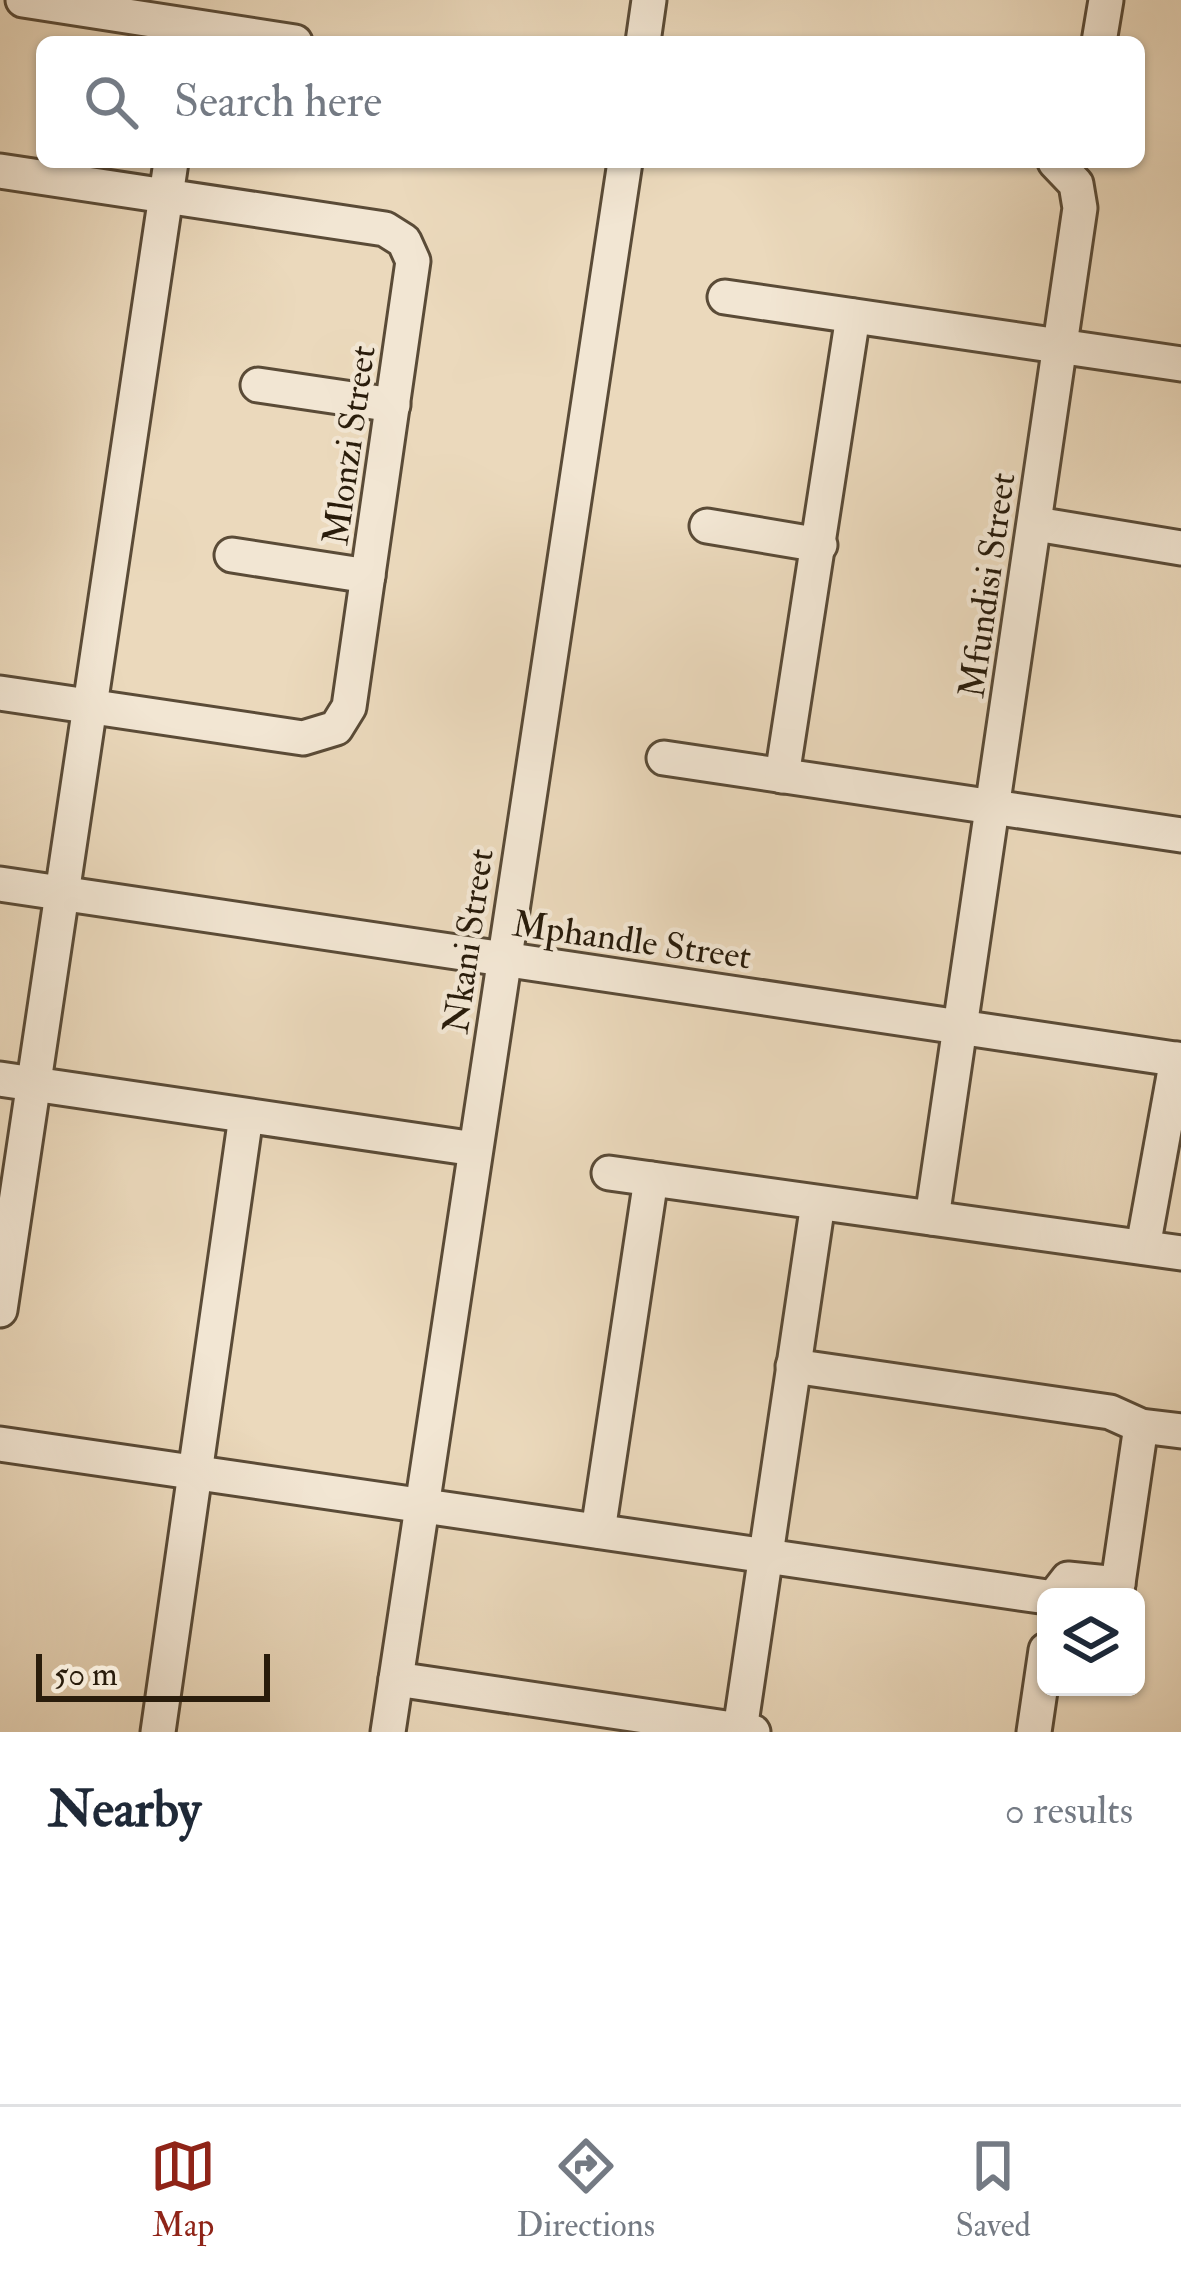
<!DOCTYPE html>
<style>
:root{--surface:#fff;--page:#f2f2f3;--text:#1f2937;--muted:#747a83;--line:#e0e1e3;--accent:#8f2418}
body{margin:0;font-family:"IM FELL Double Pica",serif;background:var(--page);color:var(--text)}
.controls{position:absolute;right:36px;bottom:36px;display:grid;overflow:hidden;border-radius:18px;box-shadow:0 3px 9px #0004}
.controls button{width:108px;height:108px;display:grid;place-items:center;padding:0;border:0;border-bottom:3px solid var(--line);background:var(--surface);color:var(--text);font:60px sans-serif}
.scale{position:absolute;left:36px;bottom:30px;width:234px;box-sizing:border-box;padding-left:12px;border:6px solid #291c0b;border-top:0;font-size:33px;line-height:42px;white-space:nowrap;color:#291c0b;-webkit-text-stroke:9px #f2e6d3;paint-order:stroke}
.list{margin:0;padding:0;list-style:none}
h2{display:flex;justify-content:space-between;align-items:center;height:156px;margin:0;padding:0 48px;font-size:51px}
h2 small{font-size:39px;font-weight:400;color:var(--muted)}
.icon{flex:none;width:66px;height:66px;fill:none;stroke:currentColor;stroke-width:2;stroke-linecap:round;stroke-linejoin:round}
.map{position:relative;flex:none;width:1181px;height:1732px;overflow:hidden}
.search{position:absolute;background:var(--surface);box-shadow:0 3px 9px #0004;left:36px;right:36px;top:36px;height:132px;display:flex;align-items:center;gap:30px;box-sizing:border-box;padding:0 42px;border-radius:18px;color:var(--muted);font-size:45px}
.sheet{height:372px;background:var(--surface)}
nav{display:flex;justify-content:space-around;align-items:center;box-sizing:border-box;height:168px;border-top:3px solid var(--line);background:var(--surface);font-size:33px;color:var(--muted)}
nav a{display:grid;justify-items:center;gap:6px}
nav .on{color:var(--accent)}
.map>svg:first-child{display:block}
.lines{fill:none;stroke-linecap:round;stroke-linejoin:round}
.street-casing{stroke:#5a4b37;stroke-width:39}
.street{stroke:#f2e6d3;stroke-width:33}
.labels{text-anchor:middle;stroke-width:9;stroke-linejoin:round;paint-order:stroke}
.street-label{font-size:36px;fill:#291c0b;stroke:#f2e6d3}
</style>
<div class="map">
<svg width="1181" height="1732" viewBox="0 0 1181 1732">
<rect width="100%" height="100%" fill="#ebd9bc"/>
<filter id="stains"><feTurbulence type="fractalNoise" baseFrequency=".00167" numOctaves="4"/><feColorMatrix values="0 0 0 0 .2 0 0 0 0 .09 0 0 0 0 .02 0 0 0 .5 -.17"/></filter>
<radialGradient id="worn" r=".72"><stop offset=".6" stop-color="#630" stop-opacity="0"/><stop offset="1" stop-color="#630" stop-opacity=".3"/></radialGradient>
<g class="lines">
<!-- street casing -->
<g class="street-casing">
<g id="street">
<polyline points="23,0 295,42"/>
<polyline points="643,42 649,0"/>
<polyline points="1099,42 1106,0"/>
<polyline points="0,171 385,229 404,241 413,261 349,707 336,728 303,738 0,693"/>
<polyline points="725,297 1181,364"/>
<polyline points="258,385 393,405"/>
<polyline points="1036,524 1181,548"/>
<polyline points="707,526 820,545"/>
<polyline points="232,555 368,576"/>
<polyline points="664,758 1181,835"/>
<polyline points="782,776 853,316"/>
<polyline points="0,884 1181,1060"/>
<polyline points="0,1079 475,1149"/>
<polyline points="609,1173 1181,1253"/>
<polyline points="932,1218 1080,208 1076,184 1055,162"/>
<polyline points="1143,1247 1177,1059"/>
<polyline points="0,1310 171,162"/>
<polyline points="793,1366 1110,1412 1141,1426 1181,1431"/>
<polyline points="0,1444 1047,1597"/>
<polyline points="598,1531 651,1179"/>
<polyline points="1054,1597 1068,1579 1118,1584"/>
<polyline points="1116,1597 1141,1426"/>
<polyline points="396,1679 753,1732"/>
<polyline points="740,1730 818,1203"/>
<polyline points="158,1732 246,1116"/>
<polyline points="388,1732 625,162"/>
<polyline points="1034,1732 1046,1650"/>
</g>
</g>
<!-- street -->
<use href="#street" class="street"/>
</g>
<g class="labels">
<!-- street labels -->
<g class="street-label">
<text transform="translate(348 445) rotate(-82)" y="13">Mlonzi Street</text>
<text transform="translate(986 585) rotate(-82)" y="13">Mfundisi Street</text>
<text transform="translate(632 939) rotate(8)" y="13">Mphandle Street</text>
<text transform="translate(467 941) rotate(-82)" y="13">Nkani Street</text>
</g>
</g>
<rect width="100%" height="100%" filter="url(#stains)"/>
<rect width="100%" height="100%" fill="url(#worn)"/>
</svg>
<div class="controls">
<button><svg class="icon" aria-label="layers" viewBox="0 0 24 24"><path d="M12 4l9 5-9 5-9-5zM3 14l9 5 9-5"/></svg></button>
</div>
<div class="scale">50 m</div>
<div class="search"><svg class="icon" aria-label="search" viewBox="0 0 24 24"><circle cx="10" cy="10" r="6"/><path d="M15 15l6 6"/></svg>Search here</div>
</div>
<section class="sheet">
<h2>Nearby<small>0 results</small></h2>
<ul class="list">
</ul>
</section>
<nav>
<a class="on"><svg class="icon" aria-label="map" viewBox="0 0 24 24"><path d="M3 6l6-2 6 2 6-2v14l-6 2-6-2-6 2zM9 4v14M15 6v14"/></svg>Map</a>
<a><svg class="icon" aria-label="directions" viewBox="0 0 24 24"><path d="M12 3l9 9-9 9-9-9zM9 14v-3h6M13 9l2 2-2 2"/></svg>Directions</a>
<a><svg class="icon" aria-label="saved" viewBox="0 0 24 24"><path d="M7 4h10v16l-5-4-5 4z"/></svg>Saved</a>
</nav>
